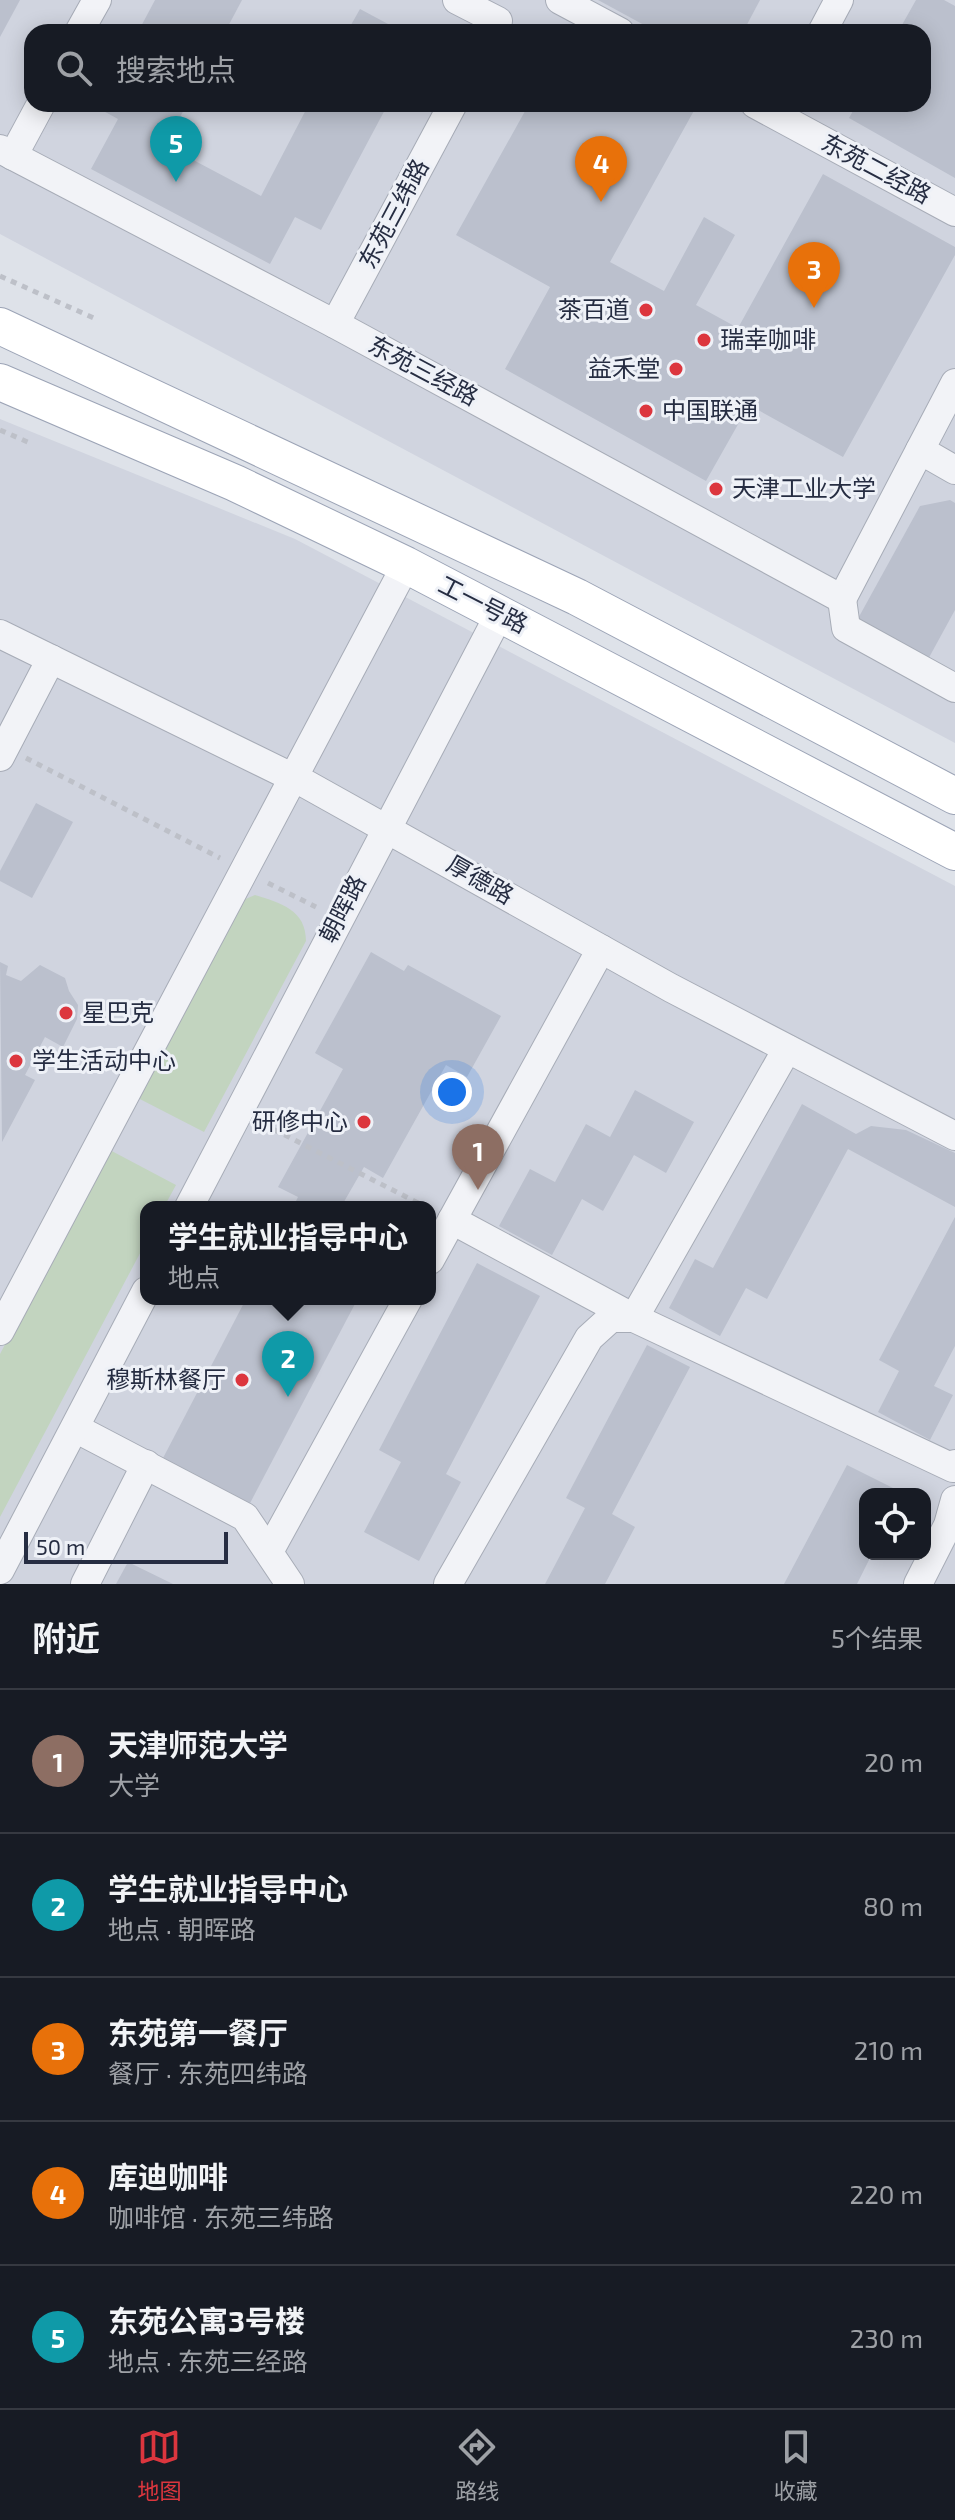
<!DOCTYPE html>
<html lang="zh">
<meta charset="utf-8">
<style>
:root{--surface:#171b24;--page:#20242c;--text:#f1f3f6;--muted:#9ea1a6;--line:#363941;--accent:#dc363e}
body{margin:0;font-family:"Exo 2","Noto Sans SC",sans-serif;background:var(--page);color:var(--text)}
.controls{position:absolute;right:24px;bottom:24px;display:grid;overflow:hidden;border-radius:16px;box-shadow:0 4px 20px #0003}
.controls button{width:72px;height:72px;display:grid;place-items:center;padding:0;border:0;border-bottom:2px solid var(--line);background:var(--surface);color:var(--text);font:40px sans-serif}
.scale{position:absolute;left:24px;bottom:20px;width:204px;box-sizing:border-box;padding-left:8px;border:4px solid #262d42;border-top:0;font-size:22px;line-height:28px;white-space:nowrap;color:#262d42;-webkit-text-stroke:6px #eef1f7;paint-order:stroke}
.you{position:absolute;left:452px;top:1092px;width:28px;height:28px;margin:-20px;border:6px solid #fff;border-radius:50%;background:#1a73e8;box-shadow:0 0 0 12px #1a73e833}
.badge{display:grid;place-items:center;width:52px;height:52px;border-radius:50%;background:var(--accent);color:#fff;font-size:26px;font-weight:700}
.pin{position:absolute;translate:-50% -66px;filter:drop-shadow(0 2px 4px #0008)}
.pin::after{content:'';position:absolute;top:42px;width:28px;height:24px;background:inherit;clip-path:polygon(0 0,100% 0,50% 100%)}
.popup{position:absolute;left:140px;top:1201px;width:296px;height:104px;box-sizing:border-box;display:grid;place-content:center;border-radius:16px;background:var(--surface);filter:drop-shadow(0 2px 6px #0005);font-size:26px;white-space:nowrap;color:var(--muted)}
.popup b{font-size:30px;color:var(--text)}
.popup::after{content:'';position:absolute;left:50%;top:100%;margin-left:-16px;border:16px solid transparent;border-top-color:var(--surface)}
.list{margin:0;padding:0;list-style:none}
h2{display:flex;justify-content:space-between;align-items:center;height:104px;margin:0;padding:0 32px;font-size:34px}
h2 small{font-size:26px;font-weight:400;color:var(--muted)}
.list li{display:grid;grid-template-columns:52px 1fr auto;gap:24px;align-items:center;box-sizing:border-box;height:144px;padding:0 32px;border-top:2px solid var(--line)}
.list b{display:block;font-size:30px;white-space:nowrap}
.list p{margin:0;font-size:26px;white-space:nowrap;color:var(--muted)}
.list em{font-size:26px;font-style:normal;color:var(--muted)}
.icon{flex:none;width:44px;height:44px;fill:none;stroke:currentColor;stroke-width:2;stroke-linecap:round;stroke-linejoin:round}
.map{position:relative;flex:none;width:955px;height:1584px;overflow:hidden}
.search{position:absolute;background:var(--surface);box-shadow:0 4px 20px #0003;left:24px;right:24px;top:24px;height:88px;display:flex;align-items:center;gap:20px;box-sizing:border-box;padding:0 28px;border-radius:24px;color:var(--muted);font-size:30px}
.sheet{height:824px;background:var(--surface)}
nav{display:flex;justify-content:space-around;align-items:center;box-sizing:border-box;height:112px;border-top:2px solid var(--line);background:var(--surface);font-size:22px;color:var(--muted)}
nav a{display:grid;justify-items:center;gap:4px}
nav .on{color:var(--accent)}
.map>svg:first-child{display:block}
.built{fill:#d0d4df;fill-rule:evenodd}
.green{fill:#c2d4bf}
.building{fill:#bbc0cd}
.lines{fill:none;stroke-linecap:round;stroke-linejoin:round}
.minor-casing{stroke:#a7acb7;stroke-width:30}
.major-casing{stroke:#9ca4b6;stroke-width:38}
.path{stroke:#bdc0c8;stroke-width:5;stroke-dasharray:6 6;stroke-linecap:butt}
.minor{stroke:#f2f3f7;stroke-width:28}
.major{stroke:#fff;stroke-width:36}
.poi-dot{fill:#dc363e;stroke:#eef1f7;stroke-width:3}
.labels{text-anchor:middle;stroke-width:6;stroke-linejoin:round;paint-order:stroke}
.street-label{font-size:24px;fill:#262d42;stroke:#eef1f7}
.poi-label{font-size:24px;fill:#262d42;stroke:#eef1f7;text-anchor:start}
</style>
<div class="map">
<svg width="955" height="1584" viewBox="0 0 955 1584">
<rect width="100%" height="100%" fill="#dee2e9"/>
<!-- built -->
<g class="built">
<path d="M0,0H955V743L0,234ZM32,32H923V104H32Z"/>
<path d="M0,419L295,539L955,886V1584H0ZM146,1207H430V1299H146ZM865,1494H925V1554H865Z"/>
</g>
<!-- green -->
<g class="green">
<path d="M255,895C281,903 306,910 306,941L204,1132L132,1095L236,903Z"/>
<polygon points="108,1149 176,1185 164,1207 146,1207 146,1242 0,1517 0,1354"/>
</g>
<!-- building -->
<g class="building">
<polygon points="0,0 20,0 0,37"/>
<polygon points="155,0 242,0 225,32 138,32"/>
<polygon points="598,0 760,0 743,32 657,32"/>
<polygon points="916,0 944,0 955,6 955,178 849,118 857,104 923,104 923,32 898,32"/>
<polygon points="360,9 403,32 347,32"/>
<polygon points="100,104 187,104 165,145 261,196 309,104 388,104 321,230 295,217 270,264 91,169 118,119 98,108"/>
<polygon points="529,104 690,104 696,107 610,262 664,291 704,217 735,235 696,305 738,328 823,174 955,247 955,255 843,457 749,405 706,481 505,369 550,287 456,235"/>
<polygon points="950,500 955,503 955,610 926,663 855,624 920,506"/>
<polygon points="36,803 73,822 32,898 0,881 0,871"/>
<polygon points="371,952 404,971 408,965 501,1016 467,1077 446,1065 383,1178 364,1167 341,1207 293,1207 298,1197 278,1187 343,1069 315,1053"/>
<polygon points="0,962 8,966 6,975 21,981 40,965 65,978 69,991 78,1005 77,1019 63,1047 45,1037 25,1075 35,1080 2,1142"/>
<polygon points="635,1090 694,1122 666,1173 634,1155 603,1211 582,1199 552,1255 499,1226 530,1169 555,1182 586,1124 610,1137"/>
<polygon points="802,1104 856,1134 871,1126 906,1130 955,1153 955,1207 848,1149 767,1299 746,1288 720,1336 669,1308 695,1259 713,1268"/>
<polygon points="955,1217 955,1346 934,1386 953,1395 930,1440 878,1412 899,1371 879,1360"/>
<polygon points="477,1263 540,1296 446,1474 461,1482 419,1561 364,1532 401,1462 379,1450"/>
<polygon points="246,1299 349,1299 356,1302 248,1507 162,1460"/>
<polygon points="647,1345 690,1367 612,1514 635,1527 605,1584 545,1584 585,1508 566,1498"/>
<polygon points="847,1465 905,1494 865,1494 865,1554 872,1554 857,1584 784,1584"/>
<polygon points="128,1562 173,1584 116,1584"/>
</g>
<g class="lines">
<!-- minor casing -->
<g class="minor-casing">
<g id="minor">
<polyline points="457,0 498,21"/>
<polyline points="560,0 620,32"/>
<polyline points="79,32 97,0"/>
<polyline points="822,32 839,0"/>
<polyline points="755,104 955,212"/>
<polyline points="0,149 335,324 842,599"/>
<polyline points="13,156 41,104"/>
<polyline points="335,324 453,104"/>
<polyline points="920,450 955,470"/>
<polyline points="842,599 955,383"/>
<polyline points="842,599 846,628 955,688"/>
<polyline points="0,634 306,784 671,988 955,1136"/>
<polyline points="0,757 51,659"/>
<polyline points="189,1207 500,613"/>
<polyline points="452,1220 634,1318 787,1049"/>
<polyline points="430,1260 601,949"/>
<polyline points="0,1331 406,565"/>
<polyline points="75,1428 245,1517 290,1584"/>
<polyline points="270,1550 408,1299"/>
<polyline points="0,1570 146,1291"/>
<polyline points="85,1584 146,1464"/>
<polyline points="448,1584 589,1338 611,1318 634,1318 953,1468 955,1464"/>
<polyline points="918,1584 948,1525 955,1500"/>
</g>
</g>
<!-- major casing -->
<g class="major-casing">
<g id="major">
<polyline points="0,326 577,597 955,796"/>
<polyline points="0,382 235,483 406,565 955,852"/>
</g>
</g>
<!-- path -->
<g class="path">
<polyline points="0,276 96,319"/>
<polyline points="0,430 30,443"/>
<polyline points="26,758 220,858"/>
<polyline points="268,883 316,907"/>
<polyline points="263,1124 426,1207"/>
</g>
<!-- minor -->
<use href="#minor" class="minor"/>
<!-- major -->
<use href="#major" class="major"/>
</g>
<!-- markers -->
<g class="poi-dot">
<circle cx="646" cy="310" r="8"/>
<circle cx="704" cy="340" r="8"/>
<circle cx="676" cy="369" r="8"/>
<circle cx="646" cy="411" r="8"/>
<circle cx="716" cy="489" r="8"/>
<circle cx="66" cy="1013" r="8"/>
<circle cx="16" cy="1061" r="8"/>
<circle cx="364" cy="1122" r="8"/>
<circle cx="242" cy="1380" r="8"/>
</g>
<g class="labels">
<!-- street labels -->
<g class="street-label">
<text transform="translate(876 169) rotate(28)" y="8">东苑二经路</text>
<text transform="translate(394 214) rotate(-62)" y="8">东苑三纬路</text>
<text transform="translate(423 371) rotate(28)" y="8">东苑三经路</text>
<text transform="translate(483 605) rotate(27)" y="8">工一号路</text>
<text transform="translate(480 880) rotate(30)" y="8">厚德路</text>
<text transform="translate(343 909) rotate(-63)" y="8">朝晖路</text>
</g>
<!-- poi labels -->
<g class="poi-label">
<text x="630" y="318" text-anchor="end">茶百道</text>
<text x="720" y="348">瑞幸咖啡</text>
<text x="660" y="377" text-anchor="end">益禾堂</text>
<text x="662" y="419">中国联通</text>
<text x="732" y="497">天津工业大学</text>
<text x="82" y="1021">星巴克</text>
<text x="32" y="1069">学生活动中心</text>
<text x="348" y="1130" text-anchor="end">研修中心</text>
<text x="226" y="1388" text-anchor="end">穆斯林餐厅</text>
</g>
</g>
</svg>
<div class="controls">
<button><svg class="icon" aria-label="locate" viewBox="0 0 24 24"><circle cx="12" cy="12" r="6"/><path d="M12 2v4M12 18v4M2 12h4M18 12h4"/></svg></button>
</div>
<div class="scale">50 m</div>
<div class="you"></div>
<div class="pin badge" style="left:478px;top:1190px;background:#8d6e63">1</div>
<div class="pin badge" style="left:288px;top:1397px;background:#0f9aa8">2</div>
<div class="popup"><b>学生就业指导中心</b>地点</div>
<div class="pin badge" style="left:814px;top:308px;background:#e8710a">3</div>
<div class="pin badge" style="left:601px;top:202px;background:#e8710a">4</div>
<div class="pin badge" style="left:176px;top:182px;background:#0f9aa8">5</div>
<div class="search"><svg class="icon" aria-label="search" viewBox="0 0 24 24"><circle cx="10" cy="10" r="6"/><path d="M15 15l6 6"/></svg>搜索地点</div>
</div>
<section class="sheet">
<h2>附近<small>5个结果</small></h2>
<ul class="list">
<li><span class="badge" style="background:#8d6e63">1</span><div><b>天津师范大学</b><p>大学</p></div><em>20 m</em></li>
<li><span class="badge" style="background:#0f9aa8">2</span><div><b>学生就业指导中心</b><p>地点 · 朝晖路</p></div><em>80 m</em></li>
<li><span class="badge" style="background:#e8710a">3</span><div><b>东苑第一餐厅</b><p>餐厅 · 东苑四纬路</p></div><em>210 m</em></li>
<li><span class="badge" style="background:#e8710a">4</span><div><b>库迪咖啡</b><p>咖啡馆 · 东苑三纬路</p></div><em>220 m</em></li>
<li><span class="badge" style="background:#0f9aa8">5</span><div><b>东苑公寓3号楼</b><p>地点 · 东苑三经路</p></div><em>230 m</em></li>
</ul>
</section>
<nav>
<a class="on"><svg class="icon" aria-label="map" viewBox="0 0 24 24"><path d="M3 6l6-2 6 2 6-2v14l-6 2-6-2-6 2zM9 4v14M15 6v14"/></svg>地图</a>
<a><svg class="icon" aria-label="directions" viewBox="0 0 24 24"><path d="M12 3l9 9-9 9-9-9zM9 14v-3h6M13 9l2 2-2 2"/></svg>路线</a>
<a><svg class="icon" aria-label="saved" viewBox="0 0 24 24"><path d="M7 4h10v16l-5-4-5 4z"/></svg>收藏</a>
</nav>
